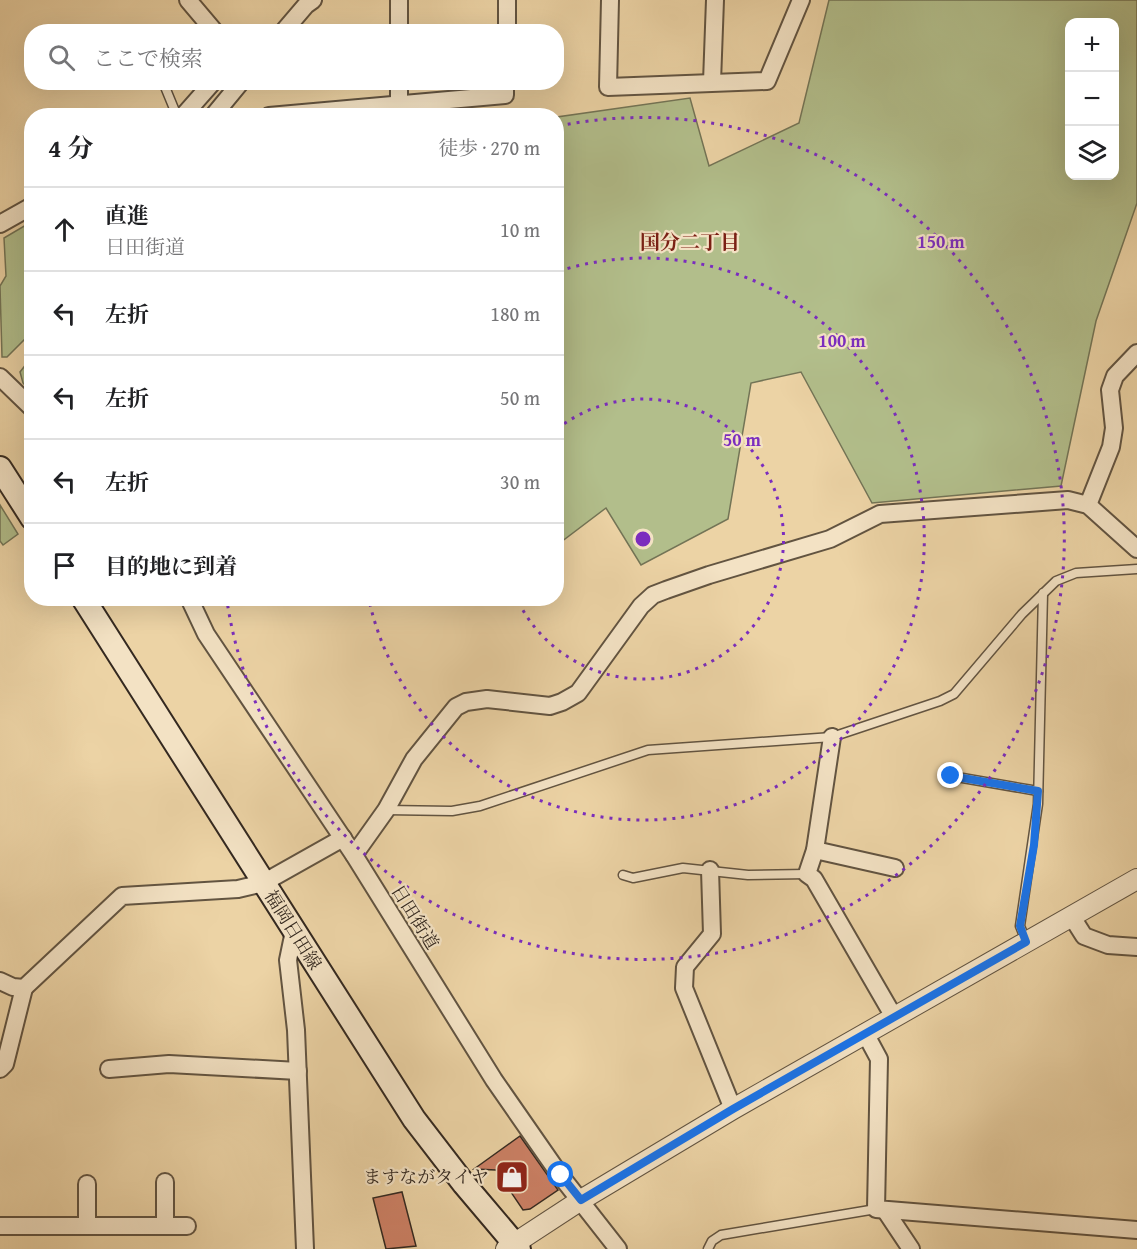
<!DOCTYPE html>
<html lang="ja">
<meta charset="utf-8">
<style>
:root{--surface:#fff;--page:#f2f2f2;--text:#202124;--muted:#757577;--line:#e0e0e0}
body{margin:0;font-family:"Gentium Book Plus","Noto Serif JP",serif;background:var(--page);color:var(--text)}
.controls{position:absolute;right:18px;top:18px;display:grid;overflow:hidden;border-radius:12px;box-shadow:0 6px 24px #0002}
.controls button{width:54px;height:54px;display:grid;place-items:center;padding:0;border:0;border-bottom:2px solid var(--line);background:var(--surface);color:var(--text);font:30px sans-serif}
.stop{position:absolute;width:18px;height:18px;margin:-14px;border:4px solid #1a73e8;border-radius:50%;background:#fff}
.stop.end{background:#1a73e8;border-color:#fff;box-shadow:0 2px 6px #0008}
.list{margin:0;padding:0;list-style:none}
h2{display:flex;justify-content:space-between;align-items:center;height:78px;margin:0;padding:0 24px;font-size:26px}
h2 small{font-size:20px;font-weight:400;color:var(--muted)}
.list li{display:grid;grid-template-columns:39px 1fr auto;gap:18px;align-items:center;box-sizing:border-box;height:84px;padding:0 24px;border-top:2px solid var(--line)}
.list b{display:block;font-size:22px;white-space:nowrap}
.list p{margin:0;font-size:20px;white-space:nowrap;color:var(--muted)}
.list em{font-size:20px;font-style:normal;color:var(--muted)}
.icon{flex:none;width:33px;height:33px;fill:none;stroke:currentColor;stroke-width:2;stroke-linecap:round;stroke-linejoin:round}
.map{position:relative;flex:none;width:1137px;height:1249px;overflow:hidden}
.search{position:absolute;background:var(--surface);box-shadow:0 6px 24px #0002;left:24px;top:24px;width:540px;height:66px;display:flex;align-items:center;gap:15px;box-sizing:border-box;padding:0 21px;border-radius:24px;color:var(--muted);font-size:22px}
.panel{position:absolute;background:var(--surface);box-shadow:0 6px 24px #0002;left:24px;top:108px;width:540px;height:498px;border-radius:24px}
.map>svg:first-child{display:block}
.green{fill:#b2be8b;stroke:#737456;stroke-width:1.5;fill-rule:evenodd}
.building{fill:#cc8065;stroke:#342920;stroke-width:1.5}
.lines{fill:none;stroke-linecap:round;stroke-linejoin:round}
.service-casing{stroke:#625441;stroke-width:11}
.minor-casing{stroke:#625441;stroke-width:20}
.tertiary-casing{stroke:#625441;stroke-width:22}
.secondary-casing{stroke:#342920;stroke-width:26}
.service{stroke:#f3e2c4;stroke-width:8}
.minor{stroke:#f3e2c4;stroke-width:16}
.tertiary{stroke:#f3e2c4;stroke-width:20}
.secondary{stroke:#f3e2c4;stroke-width:22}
.route{stroke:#1a73e8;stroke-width:8}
.ring{fill:none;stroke:#7b2cbf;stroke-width:3;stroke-dasharray:3 6}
.labels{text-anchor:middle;stroke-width:4.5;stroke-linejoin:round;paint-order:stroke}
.street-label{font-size:18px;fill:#342920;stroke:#f3e2c4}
.poi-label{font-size:18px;fill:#342920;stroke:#f3e2c4;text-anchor:end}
.neighbourhood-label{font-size:20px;font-weight:bold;fill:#7a1f14;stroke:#f3e2c4}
.centre{fill:#7b2cbf;stroke:#f3e2c4;stroke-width:3}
.ring-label{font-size:18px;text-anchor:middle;font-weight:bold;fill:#7b2cbf;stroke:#f3e2c4;stroke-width:4.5;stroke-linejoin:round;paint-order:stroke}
</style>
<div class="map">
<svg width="1137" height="1249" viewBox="0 0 1137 1249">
<rect width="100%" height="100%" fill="#ecd3a5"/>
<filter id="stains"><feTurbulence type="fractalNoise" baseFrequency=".00333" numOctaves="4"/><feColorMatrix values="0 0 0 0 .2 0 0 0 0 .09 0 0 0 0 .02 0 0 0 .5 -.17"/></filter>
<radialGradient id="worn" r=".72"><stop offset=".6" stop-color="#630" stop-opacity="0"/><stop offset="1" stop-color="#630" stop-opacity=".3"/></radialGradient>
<!-- green -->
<g class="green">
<path d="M829,0H1137V203L1096,321L1061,486L872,503L801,372L751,383L728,519L641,565L606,508L557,545V117L690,98L709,166L799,123ZM1114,22V176H1070V22Z"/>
<polygon points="31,222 31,337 26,338 7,357 2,357 0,286 6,276 4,238"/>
<polygon points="31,358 31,392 23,383 20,372"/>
<polygon points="0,505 18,534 3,545 0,541"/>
</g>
<!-- building -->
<g class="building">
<polygon points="520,1136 558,1190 530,1209 523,1210 496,1170 474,1169"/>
<polygon points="402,1192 416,1246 386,1249 373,1198"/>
</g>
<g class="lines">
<!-- service casing -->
<g class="service-casing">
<g id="service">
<polyline points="163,82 177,116"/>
<polyline points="951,776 1038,791"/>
<polyline points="386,810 452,811 480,806 648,750 832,737 940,701 954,694 1022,614 1056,581 1076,573 1137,569"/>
<polyline points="623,875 633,878 683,868 748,875 807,874"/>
<polyline points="1026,941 1020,926 1038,804 1043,593"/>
<polyline points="708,1249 712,1241 721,1235 876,1209"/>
</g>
</g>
<!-- minor casing -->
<g class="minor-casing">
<g id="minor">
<polyline points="188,0 215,32"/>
<polyline points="399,0 399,32"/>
<polyline points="610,0 608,87 767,81 801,0"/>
<polyline points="283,32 306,5 313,0"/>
<polyline points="507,32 507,0"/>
<polyline points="399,82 399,104"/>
<polyline points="712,82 715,0"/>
<polyline points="183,116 213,82"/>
<polyline points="213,116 241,82"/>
<polyline points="269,116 505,95 505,82"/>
<polyline points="0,224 32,206"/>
<polyline points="0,377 32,408"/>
<polyline points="1088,505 1111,447 1114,428 1110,390 1115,376 1137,353"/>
<polyline points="189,598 206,634 354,855 494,1080 560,1175 618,1249"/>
<polyline points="832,737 815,850 807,874 814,879 894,1017"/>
<polyline points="815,850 895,868"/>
<polyline points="354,855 386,810 414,759 456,707 466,702 487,699 550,706 562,702 578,693 641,606 653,595 666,590 709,575 830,539 880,514 1068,500 1088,505 1137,549"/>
<polyline points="710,870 712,934 685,967 684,988 733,1109"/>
<polyline points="1072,917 1084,936 1108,945 1137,947"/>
<polyline points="294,931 288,960 296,1030 305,1249"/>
<polyline points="0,981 13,987 24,988 122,896 238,889 263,883 343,838"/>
<polyline points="865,1033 879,1059 876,1209 1137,1230"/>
<polyline points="0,1069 5,1064 24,988"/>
<polyline points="109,1069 169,1064 298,1071"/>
<polyline points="87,1184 87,1226"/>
<polyline points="885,1210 911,1249"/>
<polyline points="0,1226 187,1226"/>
<polyline points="165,1226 165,1182"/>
</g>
</g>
<!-- tertiary casing -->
<g class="tertiary-casing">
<polyline id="tertiary" points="506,1249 581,1200 733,1109 1137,879"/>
</g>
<!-- secondary casing -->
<g class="secondary-casing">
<g id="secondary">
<polyline points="0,468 32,518"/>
<polyline points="83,598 414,1119 464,1184 519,1249"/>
</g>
</g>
<!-- service -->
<use href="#service" class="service"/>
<!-- minor -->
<use href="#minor" class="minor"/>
<!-- tertiary -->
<use href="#tertiary" class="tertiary"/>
<!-- secondary -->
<use href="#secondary" class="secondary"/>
</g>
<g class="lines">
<!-- route -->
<polyline class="route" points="561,1175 581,1200 733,1109 1026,942 1020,926 1034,845 1038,791 951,776"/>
</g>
<!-- distance rings -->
<g class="ring">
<path d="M557 429A140 140 0 1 1 517 599"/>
<path d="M559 271A281 281 0 1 1 369 600"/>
<path d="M559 126A421 421 0 1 1 227 601"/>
</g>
<!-- icons -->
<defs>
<g id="shop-square" transform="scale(1.725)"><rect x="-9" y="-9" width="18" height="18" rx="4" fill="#8f2418" stroke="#f3e2c4"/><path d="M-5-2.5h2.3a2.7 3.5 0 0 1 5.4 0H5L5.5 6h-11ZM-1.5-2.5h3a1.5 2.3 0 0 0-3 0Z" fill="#fff"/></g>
</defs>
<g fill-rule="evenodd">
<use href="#shop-square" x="512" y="1177"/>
</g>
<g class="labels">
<!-- street labels -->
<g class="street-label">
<text transform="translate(415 917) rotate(58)" y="6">日田街道</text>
<text transform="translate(293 930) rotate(58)" y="6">福岡日田線</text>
</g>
<!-- poi labels -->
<g class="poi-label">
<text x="489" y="1183">ますながタイヤ</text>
</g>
<!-- neighbourhood labels -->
<g class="neighbourhood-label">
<text x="690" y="249">国分二丁目</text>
</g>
</g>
<circle cx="643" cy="539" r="9" class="centre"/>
<g class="ring-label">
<text x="941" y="248">150 m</text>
<text x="842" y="347">100 m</text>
<text x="742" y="446">50 m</text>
</g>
<rect width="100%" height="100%" filter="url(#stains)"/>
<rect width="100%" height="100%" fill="url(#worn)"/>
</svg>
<div class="controls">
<button>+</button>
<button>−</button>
<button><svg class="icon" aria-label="layers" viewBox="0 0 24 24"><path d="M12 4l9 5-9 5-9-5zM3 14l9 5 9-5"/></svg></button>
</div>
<div class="stop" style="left:561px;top:1175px"></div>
<div class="stop end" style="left:951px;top:776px"></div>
<div class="search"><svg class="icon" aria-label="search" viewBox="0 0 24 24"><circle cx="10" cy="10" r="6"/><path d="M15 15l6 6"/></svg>ここで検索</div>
<section class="panel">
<h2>4 分<small>徒歩 · 270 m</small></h2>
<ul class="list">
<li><svg class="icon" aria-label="ahead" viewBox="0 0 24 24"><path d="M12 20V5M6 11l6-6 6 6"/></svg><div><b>直進</b><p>日田街道</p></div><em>10 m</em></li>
<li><svg class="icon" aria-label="left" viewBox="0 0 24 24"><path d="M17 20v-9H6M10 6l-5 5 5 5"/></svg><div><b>左折</b></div><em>180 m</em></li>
<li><svg class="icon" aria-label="left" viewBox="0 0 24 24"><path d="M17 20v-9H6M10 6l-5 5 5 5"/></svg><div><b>左折</b></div><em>50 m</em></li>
<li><svg class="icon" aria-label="left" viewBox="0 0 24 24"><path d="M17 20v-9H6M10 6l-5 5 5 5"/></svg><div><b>左折</b></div><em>30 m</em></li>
<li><svg class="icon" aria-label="arrive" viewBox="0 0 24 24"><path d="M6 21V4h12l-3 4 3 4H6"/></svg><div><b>目的地に到着</b></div></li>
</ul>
</section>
</div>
